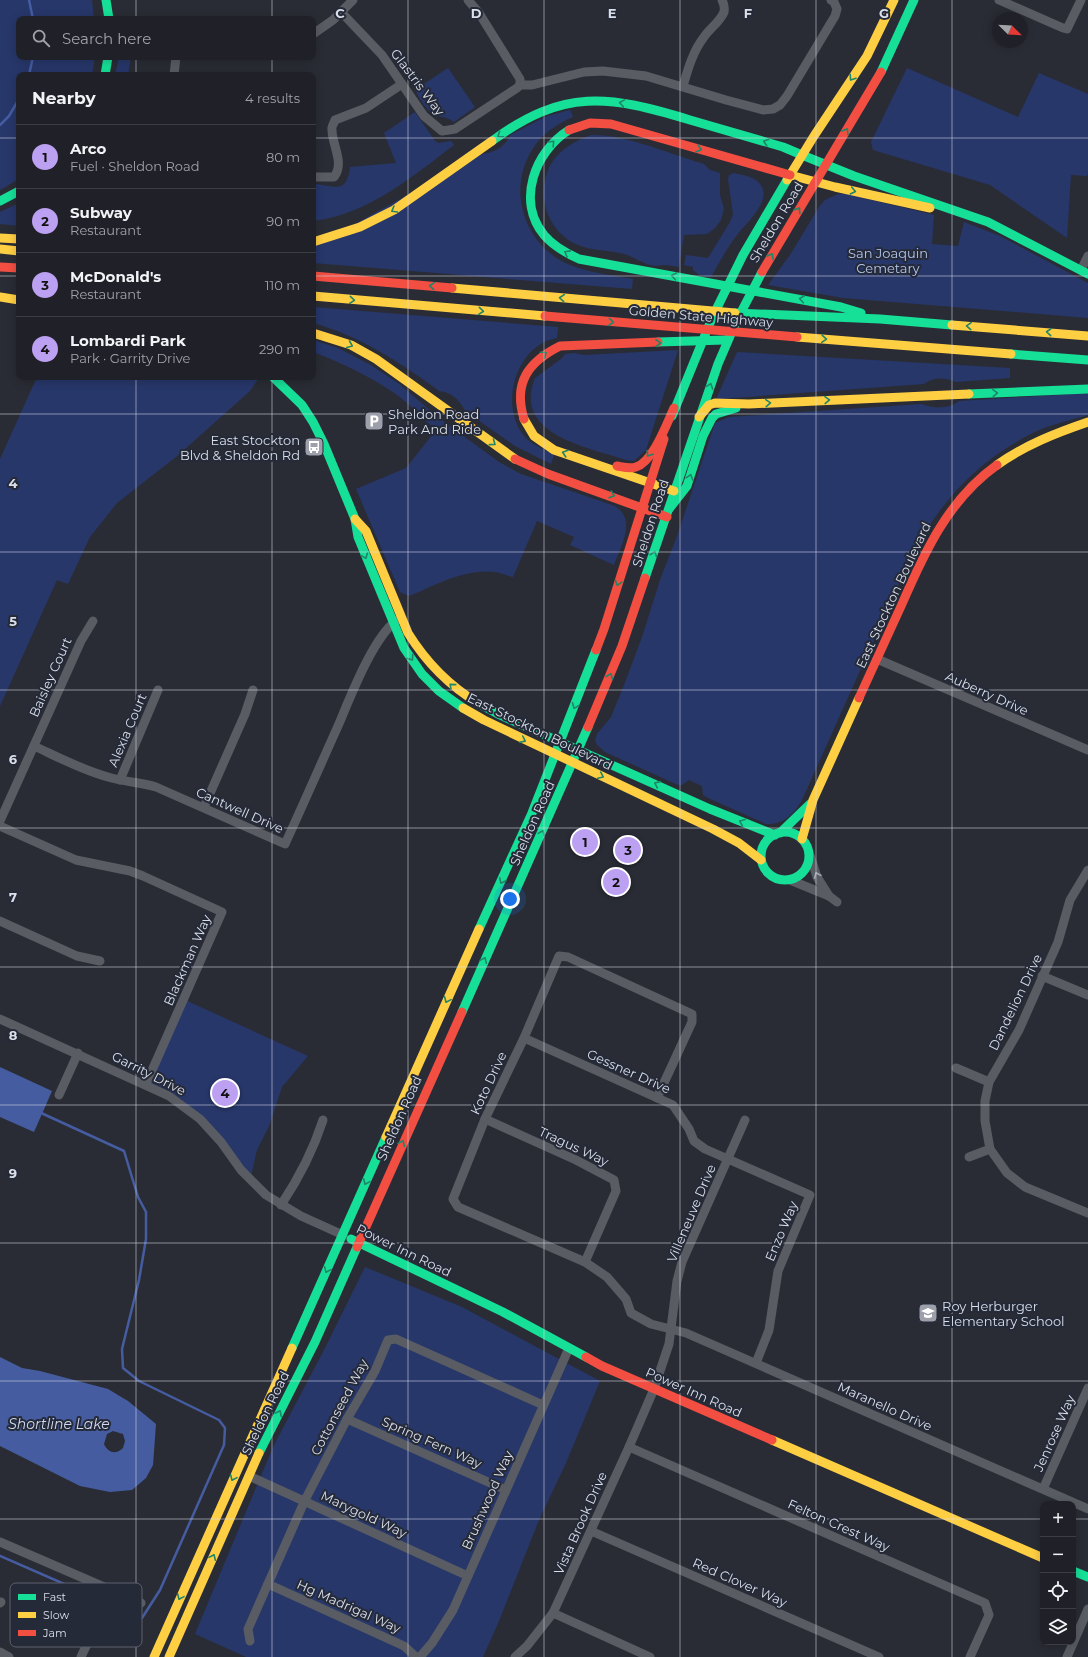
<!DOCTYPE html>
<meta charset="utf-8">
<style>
:root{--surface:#202128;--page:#2d2e34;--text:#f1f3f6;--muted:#a2a3a8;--line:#3d3e45;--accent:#bca0f2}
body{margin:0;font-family:Montserrat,sans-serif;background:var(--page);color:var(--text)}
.controls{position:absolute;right:12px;bottom:12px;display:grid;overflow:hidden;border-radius:8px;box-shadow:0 2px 10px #0003}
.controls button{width:36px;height:36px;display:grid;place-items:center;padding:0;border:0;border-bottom:1px solid var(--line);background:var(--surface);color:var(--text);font:20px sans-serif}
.compass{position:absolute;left:992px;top:12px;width:36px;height:36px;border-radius:50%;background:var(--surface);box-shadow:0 2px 10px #0003;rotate:114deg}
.you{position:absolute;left:510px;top:899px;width:14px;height:14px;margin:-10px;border:3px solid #fff;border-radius:50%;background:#1a73e8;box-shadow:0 0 0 6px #1a73e833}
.badge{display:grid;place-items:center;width:26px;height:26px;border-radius:50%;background:var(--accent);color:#111;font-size:13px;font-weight:700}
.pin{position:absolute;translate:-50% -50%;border:2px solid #fff;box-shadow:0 1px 4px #0006}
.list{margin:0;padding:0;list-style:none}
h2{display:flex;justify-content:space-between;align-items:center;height:52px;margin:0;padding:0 16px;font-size:17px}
h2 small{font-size:13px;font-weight:400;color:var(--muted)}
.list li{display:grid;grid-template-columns:26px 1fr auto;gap:12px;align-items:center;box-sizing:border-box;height:64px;padding:0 16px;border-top:1px solid var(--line)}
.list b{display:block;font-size:15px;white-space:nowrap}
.list p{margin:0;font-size:13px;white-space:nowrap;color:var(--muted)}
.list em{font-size:13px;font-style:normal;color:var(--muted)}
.icon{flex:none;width:22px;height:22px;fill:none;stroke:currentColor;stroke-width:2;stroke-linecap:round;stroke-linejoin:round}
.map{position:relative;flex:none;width:1088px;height:1657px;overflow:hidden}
.search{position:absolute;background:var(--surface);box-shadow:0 2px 10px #0003;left:16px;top:16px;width:300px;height:44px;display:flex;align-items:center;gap:10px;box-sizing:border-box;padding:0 14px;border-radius:8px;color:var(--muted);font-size:15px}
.panel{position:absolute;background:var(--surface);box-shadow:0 2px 10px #0003;left:16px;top:72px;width:300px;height:308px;border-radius:8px}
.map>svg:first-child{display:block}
.green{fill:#27376a}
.water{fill:#455ca1;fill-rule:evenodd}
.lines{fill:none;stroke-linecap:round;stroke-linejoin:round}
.stream{stroke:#455ca1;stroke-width:2.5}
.street{stroke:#595c62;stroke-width:9}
.fast{stroke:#16e098;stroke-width:9}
.slow{stroke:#ffcf43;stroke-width:9}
.jam{stroke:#f24e42;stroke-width:9}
.oneway{stroke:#1e8568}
.oneway2{stroke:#a0a4ac}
.grid{fill:none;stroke:#dbdfe9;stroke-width:1;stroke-opacity:0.55}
.labels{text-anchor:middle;stroke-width:4;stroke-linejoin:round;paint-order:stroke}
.street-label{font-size:13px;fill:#dbdfe9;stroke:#252a39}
.park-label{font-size:13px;fill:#b4c5ee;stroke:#252a39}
.poi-label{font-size:13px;fill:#dbdfe9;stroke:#252a39;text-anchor:start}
.water-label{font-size:14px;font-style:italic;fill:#d0d9ee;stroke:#252a39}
.key{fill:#252a39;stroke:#5c606e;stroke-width:1}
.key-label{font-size:11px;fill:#dbdfe9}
.grid-label{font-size:13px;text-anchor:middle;font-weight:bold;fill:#dbdfe9;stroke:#252a39;stroke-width:4;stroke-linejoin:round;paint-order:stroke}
</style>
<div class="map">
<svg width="1088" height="1657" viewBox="0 0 1088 1657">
<rect width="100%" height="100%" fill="#2a2c35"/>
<!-- green -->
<g class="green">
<polygon points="0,0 92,0 94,19 19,19 19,57 95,57 92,75 19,75 19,179 0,190"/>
<polygon points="119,57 131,57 128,75 115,75"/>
<path d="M448,68L475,107L454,122C448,117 443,118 436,115C426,111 420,99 415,90Z"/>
<polygon points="907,68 1018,117 1039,73 1088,94 1088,173 1087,176 1071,175 1067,238 990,185 873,150 871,142"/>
<path d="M570,110L573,117C559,123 546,131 536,144C509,180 518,231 555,257C577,272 607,274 633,279L632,289L313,263V247L482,154C494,153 506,146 510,135L547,116Z"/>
<path d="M415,112L435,141L439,143L451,141L454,145C412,177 367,215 313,221V184C331,184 347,197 350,167L396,163L384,133Z"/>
<path d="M591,135C625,134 670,154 704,164L710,170L720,173V195L724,209L721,220L715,228L707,234L684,235L679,267C674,266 669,265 664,265C661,265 658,266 655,266C645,265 634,257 624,254C609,250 593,251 578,245C553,235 539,206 545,180C550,156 569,143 591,135Z"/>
<path d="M734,173C742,175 751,176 757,181C777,197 746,223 737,235C727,248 719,263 711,277L699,275L693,270V267L684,265L686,255L708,258L730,222L733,214L728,179L729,175Z"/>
<polygon points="838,194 847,194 934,215 932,244 958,246 964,222 1000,236 1088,283 1088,318 843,298 768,285 790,255 819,207 825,200"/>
<polygon points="19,203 19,226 0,224 0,212"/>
<path d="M313,307L558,327L557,338C514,345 497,411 528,440C535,446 546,450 554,455L551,464L515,446L465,411C460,400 451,392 439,391C400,362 360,336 313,323Z"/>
<path d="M313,340L338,348L369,364L398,383L439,418L499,462L521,474L615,506C637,520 621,545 614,565L570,545L574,537L537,521L513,577C507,576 501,573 495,572C465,568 436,585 409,596L400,592L356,489L406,468L436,430C423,419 411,405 397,395C372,377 342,363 313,352Z"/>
<path d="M678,350L646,450L634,461L626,460C588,447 512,435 535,378L561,359L565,354L574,353L584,355Z"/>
<path d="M737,352L1010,368V378L956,382C945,377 933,377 924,384L718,399L717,397Z"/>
<polygon points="37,377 259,378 250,391 176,457 117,503 90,537 68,584 57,580 0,706 0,459"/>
<path d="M1088,393V415C1067,421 1044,426 1025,437C972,466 939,504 911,557L802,800C794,814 783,825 766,824L708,798L703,795L702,786L689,780L682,785H678L605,752L597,745L595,740L597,734L611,717L624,685L642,637L661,577L676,539L715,423L729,417L922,404C933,409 949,409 959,401Z"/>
<path d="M183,999L308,1056L282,1087L269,1126L257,1150L251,1176C227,1149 194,1101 161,1087C156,1085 150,1085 146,1084Z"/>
<polygon points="365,1267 462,1307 600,1381 566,1463 539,1520 499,1621 483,1657 246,1657 195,1634 273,1447 325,1348"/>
</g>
<!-- water -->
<g class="water">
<polygon points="0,1067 52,1091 34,1132 0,1117"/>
<path d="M0,1357L22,1368L40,1371L108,1389L128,1401L156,1424L153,1465L146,1478L132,1490L110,1492L80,1486L0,1446ZM113,1431L123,1434L125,1441L123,1448C116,1455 108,1453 104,1444L107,1434Z"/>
</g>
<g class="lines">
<!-- stream -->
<g class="stream">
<polyline points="29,0 33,19"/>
<polyline points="29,75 33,57"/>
<polyline points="0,125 9,116 19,99"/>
<polyline points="0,1556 142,1618 160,1590 224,1445 225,1428 219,1420 139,1381 123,1368 122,1349 139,1280 146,1239 146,1212 138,1197 124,1151 39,1112"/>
</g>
<!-- street -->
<g class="street">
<polyline points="999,0 1063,28 1067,29 1081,0"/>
<polyline points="341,12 382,55 424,116 442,131 455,129 517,88 520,85 520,79 479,13 468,0"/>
<polyline points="313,34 333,20 353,0"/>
<polyline points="174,75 176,57"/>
<polyline points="520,85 532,85 584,72 603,71 646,76 726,100 763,110 773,109 780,105 787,96 835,16 837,9 834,2 831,0"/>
<path d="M683,86C688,69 693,51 704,37C710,28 720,22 724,12C725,7 724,4 722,0"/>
<path d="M313,177H334C345,163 332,145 332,130C331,127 334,123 335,120L366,108L402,84"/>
<polyline points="1081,270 1088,256"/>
<polyline points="877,659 1088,750"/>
<path d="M34,746C58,757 82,770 108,777C124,782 140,782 156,787L285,844C303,805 320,766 338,726C350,698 373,637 397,620"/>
<polyline points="120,780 158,690"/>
<polyline points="204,807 245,714 253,690"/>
<polyline points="0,821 81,641 93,621"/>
<polyline points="0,826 76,860 130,871 143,876 222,912 146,1084"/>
<polyline points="809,852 817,877 829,896"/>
<polyline points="1088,870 1070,900 1058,942 1019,1030 989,1082 985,1101 985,1121 990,1149 1007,1173 1025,1187 1088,1213"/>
<polyline points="790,880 829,896 837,902"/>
<polyline points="0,921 77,956 100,961"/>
<polyline points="1042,976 1088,995"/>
<polyline points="0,1019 169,1096 200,1119 221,1142 241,1170 266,1195 301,1216 343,1235"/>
<polyline points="524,1038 673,1105 689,1129 694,1141 705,1149 810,1195 778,1271 769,1330 756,1363"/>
<polyline points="956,1068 989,1082"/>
<polyline points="59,1095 78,1053"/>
<polyline points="657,1098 692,1022 692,1014 568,957 559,956 524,1038 485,1119 453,1199 458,1207 585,1262 607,1277 626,1299 631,1313 651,1324 686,1333 1088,1509"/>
<polyline points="485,1119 576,1160 614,1180 616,1191 585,1262"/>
<polyline points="969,1157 990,1149"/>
<path d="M281,1205C299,1178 313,1151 323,1120"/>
<polyline points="347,1419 506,1490"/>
<polyline points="629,1447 985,1603 989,1615 970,1657"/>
<polyline points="249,1476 468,1576"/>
<polyline points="1043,1489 1088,1388"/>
<polyline points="591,1531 879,1657"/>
<polyline points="0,1542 141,1603"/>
<polyline points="268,1584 404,1646 416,1657"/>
<polyline points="0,1603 1,1602"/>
<polyline points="553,1613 650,1657"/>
<polyline points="250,1641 248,1629 305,1500 347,1419 375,1371 388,1340 396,1339 543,1405"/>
<polyline points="0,1652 9,1657"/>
<polyline points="81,1657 87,1644"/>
<polyline points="420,1657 432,1643 453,1610 569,1348"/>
<polyline points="515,1657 527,1646 553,1613 629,1447 654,1389 669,1344 677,1281 682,1262 745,1120"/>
<polyline points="1067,1657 1088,1609"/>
</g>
<!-- fast -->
<g class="fast">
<polyline points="106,0 109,19"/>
<polyline points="881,72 914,0"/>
<polyline points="105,75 108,57"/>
<path d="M569,130C535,151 516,201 544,235C553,246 566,253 579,259L841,307L861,313"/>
<path d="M492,141C564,88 608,95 690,120C721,129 752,138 783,147L802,155"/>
<polyline points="802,155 854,176 988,222 1088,274"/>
<polyline points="0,201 19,191"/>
<polyline points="735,313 880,319 952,325"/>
<polyline points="658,342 725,340"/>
<polyline points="1011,354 1088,360"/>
<polyline points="273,377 302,405 313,422 324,444 355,519 358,537 404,648 422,674 439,691 463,708"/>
<polyline points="969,394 1088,389"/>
<polyline points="672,416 712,318 743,255 787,180"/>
<polyline points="669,509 687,486 703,436 712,418 716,414 736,408"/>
<polyline points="645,578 718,364 737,320 762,272"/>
<polyline points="478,703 500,715 710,809 775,835"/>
<circle cx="785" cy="856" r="24"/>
<polyline points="780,833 810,804"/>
<polyline points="479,929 532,813 596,650"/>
<polyline points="462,1012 588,727"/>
<polyline points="351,1239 503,1312 586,1357"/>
<polyline points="292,1348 386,1137"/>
<polyline points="259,1453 315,1342 357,1247"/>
<polyline points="1073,1571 1088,1577"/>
</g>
<!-- slow -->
<g class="slow">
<polyline points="790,175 835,187 930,208"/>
<polyline points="787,180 814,136 867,56 894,0"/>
<polyline points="0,238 19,239"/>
<polyline points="313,242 360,227 394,210 492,141"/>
<polyline points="0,249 19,251"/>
<polyline points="452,288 735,313"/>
<polyline points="313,296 545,316"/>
<polyline points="0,297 19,300"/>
<polyline points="952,325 1088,336"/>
<polyline points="313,333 351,345 376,359 515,459"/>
<polyline points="797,337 1011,354"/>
<polyline points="699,417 709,405 715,403 749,404 969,394"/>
<polyline points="524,419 534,436 554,450 674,491"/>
<path d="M997,465C1025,445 1056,433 1088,422"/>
<path d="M355,519L366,531L408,633C426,662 448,685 478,703"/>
<polyline points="463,708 484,720 713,829 739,843 761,860"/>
<polyline points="802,839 813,800 859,698"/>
<polyline points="386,1137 479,929"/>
<polyline points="772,1440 1043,1558"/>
<polyline points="154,1657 292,1348"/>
<polyline points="169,1657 259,1453"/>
</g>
<!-- jam -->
<g class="jam">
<polyline points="569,130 590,123 611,124 790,175"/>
<polyline points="0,267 19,268"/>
<polyline points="762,272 881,72"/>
<polyline points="313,276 452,288"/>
<polyline points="545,316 797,337"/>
<path d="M524,419C513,383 528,362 560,346L658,342"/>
<polyline points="515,459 548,474 667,517"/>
<path d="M617,466C623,467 630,469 636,467C653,462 667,423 674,408"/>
<polyline points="596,650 604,629 664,439"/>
<path d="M859,698C873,667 888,635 902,604C925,551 949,499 997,465"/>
<polyline points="588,727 622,646 645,578"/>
<polyline points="357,1247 462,1012"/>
<polyline points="586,1357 602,1366 772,1440"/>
</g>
</g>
<!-- one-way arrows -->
<defs><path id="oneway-chevron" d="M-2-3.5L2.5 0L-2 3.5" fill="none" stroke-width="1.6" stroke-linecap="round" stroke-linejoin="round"/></defs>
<g class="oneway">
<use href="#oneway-chevron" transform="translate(852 78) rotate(123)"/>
<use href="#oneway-chevron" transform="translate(622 103) rotate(-170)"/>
<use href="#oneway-chevron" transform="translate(846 131) rotate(-59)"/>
<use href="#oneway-chevron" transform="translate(500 135) rotate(145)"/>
<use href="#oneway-chevron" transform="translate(766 142) rotate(-164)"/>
<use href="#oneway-chevron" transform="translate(552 143) rotate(-46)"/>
<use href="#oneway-chevron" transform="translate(699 149) rotate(16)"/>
<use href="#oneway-chevron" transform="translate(853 191) rotate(12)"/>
<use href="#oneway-chevron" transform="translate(394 210) rotate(150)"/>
<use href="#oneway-chevron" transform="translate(798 210) rotate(-58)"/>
<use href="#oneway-chevron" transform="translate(567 253) rotate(-151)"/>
<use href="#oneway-chevron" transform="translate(771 256) rotate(-60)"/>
<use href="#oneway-chevron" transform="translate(674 276) rotate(-170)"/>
<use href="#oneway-chevron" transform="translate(432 286) rotate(-175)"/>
<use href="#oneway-chevron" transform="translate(562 298) rotate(-175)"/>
<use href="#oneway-chevron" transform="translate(802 299) rotate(-170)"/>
<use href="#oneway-chevron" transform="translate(352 300) rotate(5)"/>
<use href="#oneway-chevron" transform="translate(481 311) rotate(5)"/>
<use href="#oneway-chevron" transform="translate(611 322) rotate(5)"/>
<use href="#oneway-chevron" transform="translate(969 326) rotate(-176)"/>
<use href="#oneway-chevron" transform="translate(1049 332) rotate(-175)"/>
<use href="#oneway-chevron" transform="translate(824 339) rotate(4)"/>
<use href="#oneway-chevron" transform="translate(658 343) rotate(-2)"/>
<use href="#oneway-chevron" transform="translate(350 345) rotate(23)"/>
<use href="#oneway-chevron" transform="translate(544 354) rotate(-35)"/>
<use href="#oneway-chevron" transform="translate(710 386) rotate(-70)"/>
<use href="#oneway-chevron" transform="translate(995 393) rotate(-3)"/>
<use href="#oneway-chevron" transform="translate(827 400) rotate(-2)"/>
<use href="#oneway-chevron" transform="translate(768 403) rotate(-4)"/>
<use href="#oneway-chevron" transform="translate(493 443) rotate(36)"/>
<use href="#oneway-chevron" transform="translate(565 453) rotate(-162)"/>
<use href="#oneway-chevron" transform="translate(649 454) rotate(122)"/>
<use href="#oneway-chevron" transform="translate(690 477) rotate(-72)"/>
<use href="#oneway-chevron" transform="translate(612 495) rotate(19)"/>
<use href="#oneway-chevron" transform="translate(654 554) rotate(-71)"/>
<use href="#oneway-chevron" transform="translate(365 556) rotate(68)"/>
<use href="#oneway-chevron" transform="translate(618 583) rotate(108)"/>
<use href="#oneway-chevron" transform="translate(411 658) rotate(55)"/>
<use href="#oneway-chevron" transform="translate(610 676) rotate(-68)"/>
<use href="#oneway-chevron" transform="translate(452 686) rotate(-139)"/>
<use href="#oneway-chevron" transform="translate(575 706) rotate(112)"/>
<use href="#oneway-chevron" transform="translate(523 740) rotate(26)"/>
<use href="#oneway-chevron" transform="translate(601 776) rotate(25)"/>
<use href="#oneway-chevron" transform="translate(657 784) rotate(-156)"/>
<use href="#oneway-chevron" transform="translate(742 822) rotate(-157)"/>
<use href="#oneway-chevron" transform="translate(542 833) rotate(-66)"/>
<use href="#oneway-chevron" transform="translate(502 881) rotate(115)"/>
<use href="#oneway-chevron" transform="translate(484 960) rotate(-66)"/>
<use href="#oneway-chevron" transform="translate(447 1000) rotate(114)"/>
<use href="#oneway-chevron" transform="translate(402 1143) rotate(-66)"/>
<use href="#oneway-chevron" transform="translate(366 1182) rotate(114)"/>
<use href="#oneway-chevron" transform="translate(327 1270) rotate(114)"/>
<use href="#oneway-chevron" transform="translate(279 1413) rotate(-63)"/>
<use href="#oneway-chevron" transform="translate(233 1478) rotate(114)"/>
<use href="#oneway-chevron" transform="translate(213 1557) rotate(-66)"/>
<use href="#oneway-chevron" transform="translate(180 1597) rotate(114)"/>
</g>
<use class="oneway2" href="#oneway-chevron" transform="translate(817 875) rotate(-113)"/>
<!-- grid -->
<path class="grid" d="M136,0V19M272,0V19M408,0V1657M544,0V1657M680,0V1657M816,0V1657M952,0V1657M136,57V75M272,57V75M0,138H19M313,138H1088M0,276H19M313,276H1088M136,377V1657M272,377V1657M0,414H1088M0,552H1088M0,690H1088M0,828H1088M0,967H1088M0,1105H1088M0,1243H1088M0,1381H1088M0,1519H1043M1073,1519H1088"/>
<!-- icons -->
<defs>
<g id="parking-square" transform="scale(1)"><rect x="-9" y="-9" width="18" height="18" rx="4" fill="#9da0aa" stroke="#252a39"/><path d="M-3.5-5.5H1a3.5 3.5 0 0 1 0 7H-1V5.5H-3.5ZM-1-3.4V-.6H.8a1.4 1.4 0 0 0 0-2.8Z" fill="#fff"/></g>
<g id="bus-square" transform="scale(1)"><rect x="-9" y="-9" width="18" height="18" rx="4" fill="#9da0aa" stroke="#252a39"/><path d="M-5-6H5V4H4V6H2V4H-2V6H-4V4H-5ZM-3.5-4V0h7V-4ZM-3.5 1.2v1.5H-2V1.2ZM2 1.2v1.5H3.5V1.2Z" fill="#fff"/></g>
<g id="school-square" transform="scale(1)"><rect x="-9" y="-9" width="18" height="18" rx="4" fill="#9da0aa" stroke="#252a39"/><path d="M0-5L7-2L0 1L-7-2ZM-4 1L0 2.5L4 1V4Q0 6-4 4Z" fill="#fff"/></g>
</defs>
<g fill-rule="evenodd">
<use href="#parking-square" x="374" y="421"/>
<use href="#bus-square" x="314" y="447"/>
<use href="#school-square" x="928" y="1313"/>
</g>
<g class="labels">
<!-- street labels -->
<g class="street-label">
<text transform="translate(418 82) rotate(53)" y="5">Glastris Way</text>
<text transform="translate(776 222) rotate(-59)" y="5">Sheldon Road</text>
<text transform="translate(701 316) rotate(5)" y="5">Golden State Highway</text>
<text transform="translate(650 523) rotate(-72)" y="5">Sheldon Road</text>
<text transform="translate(893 595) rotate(-65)" y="5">East Stockton Boulevard</text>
<text transform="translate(50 677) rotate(-66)" y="5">Baisley Court</text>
<text transform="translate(987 693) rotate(24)" y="5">Auberry Drive</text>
<text transform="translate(127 730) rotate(-67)" y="5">Alexia Court</text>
<text transform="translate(540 731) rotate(26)" y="5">East Stockton Boulevard</text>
<text transform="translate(240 810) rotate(24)" y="5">Cantwell Drive</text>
<text transform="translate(532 823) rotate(-66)" y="5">Sheldon Road</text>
<text transform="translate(187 960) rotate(-66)" y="5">Blackman Way</text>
<text transform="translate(1015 1002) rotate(-64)" y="5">Dandelion Drive</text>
<text transform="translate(629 1071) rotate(24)" y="5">Gessner Drive</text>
<text transform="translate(149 1073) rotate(27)" y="5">Garrity Drive</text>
<text transform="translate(488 1083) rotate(-65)" y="5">Koto Drive</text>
<text transform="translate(399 1118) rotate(-66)" y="5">Sheldon Road</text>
<text transform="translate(574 1146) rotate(25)" y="5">Tragus Way</text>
<text transform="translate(691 1213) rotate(-67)" y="5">Villeneuve Drive</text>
<text transform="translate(781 1231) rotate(-67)" y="5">Enzo Way</text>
<text transform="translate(404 1250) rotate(26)" y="5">Power Inn Road</text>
<text transform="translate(694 1392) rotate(24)" y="5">Power Inn Road</text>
<text transform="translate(885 1406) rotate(24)" y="5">Maranello Drive</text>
<text transform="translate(339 1407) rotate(-62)" y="5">Cottonseed Way</text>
<text transform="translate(265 1413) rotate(-64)" y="5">Sheldon Road</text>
<text transform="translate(1054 1433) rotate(-66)" y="5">Jenrose Way</text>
<text transform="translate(432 1442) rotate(24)" y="5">Spring Fern Way</text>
<text transform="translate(487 1500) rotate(-66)" y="5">Brushwood Way</text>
<text transform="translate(364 1514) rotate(25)" y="5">Marygold Way</text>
<text transform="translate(580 1523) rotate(-66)" y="5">Vista Brook Drive</text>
<text transform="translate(839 1525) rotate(24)" y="5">Felton Crest Way</text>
<text transform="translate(740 1582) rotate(24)" y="5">Red Clover Way</text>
<text transform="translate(349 1606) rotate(24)" y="5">Hg Madrigal Way</text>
</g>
<!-- park labels -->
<g class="park-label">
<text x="888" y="258">San Joaquin<tspan x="888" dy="15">Cemetary</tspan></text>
</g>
<!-- poi labels -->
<g class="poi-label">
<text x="388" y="419">Sheldon Road<tspan x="388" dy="15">Park And Ride</tspan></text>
<text x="300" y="445" text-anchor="end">East Stockton<tspan x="300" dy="15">Blvd &amp; Sheldon Rd</tspan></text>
<text x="942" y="1311">Roy Herburger<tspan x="942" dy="15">Elementary School</tspan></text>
</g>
<!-- water labels -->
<g class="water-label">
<text x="59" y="1429">Shortline Lake</text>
</g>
</g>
<!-- legend -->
<rect x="10" y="1583" width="132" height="64" rx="6" class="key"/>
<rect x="18" y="1594" width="18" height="6" fill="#16e098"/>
<rect x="18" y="1612" width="18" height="6" fill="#ffcf43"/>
<rect x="18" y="1630" width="18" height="6" fill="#f24e42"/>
<g class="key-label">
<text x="43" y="1601">Fast</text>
<text x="43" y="1619">Slow</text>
<text x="43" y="1637">Jam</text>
</g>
<g class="grid-label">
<text x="340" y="18">C</text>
<text x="476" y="18">D</text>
<text x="612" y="18">E</text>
<text x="748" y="18">F</text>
<text x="884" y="18">G</text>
<text x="13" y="488">4</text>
<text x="13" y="626">5</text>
<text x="13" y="764">6</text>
<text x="13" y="902">7</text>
<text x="13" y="1040">8</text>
<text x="13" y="1178">9</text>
</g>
</svg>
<div class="controls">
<button>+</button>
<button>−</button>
<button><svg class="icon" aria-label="locate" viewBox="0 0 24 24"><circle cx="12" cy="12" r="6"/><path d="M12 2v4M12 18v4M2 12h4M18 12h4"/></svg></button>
<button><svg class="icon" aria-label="layers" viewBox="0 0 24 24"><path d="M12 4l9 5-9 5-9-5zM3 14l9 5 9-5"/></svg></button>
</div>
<svg class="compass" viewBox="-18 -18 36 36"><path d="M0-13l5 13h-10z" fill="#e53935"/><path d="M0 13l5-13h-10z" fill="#a2a3a8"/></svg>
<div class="you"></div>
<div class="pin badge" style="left:585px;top:842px">1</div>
<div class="pin badge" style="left:616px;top:882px">2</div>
<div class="pin badge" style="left:628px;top:850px">3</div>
<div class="pin badge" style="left:225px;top:1093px">4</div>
<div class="search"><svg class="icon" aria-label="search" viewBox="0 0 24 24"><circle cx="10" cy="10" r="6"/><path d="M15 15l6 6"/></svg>Search here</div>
<section class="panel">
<h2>Nearby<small>4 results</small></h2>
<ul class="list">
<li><span class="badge">1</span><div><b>Arco</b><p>Fuel · Sheldon Road</p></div><em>80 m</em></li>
<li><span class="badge">2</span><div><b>Subway</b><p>Restaurant</p></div><em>90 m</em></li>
<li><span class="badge">3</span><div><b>McDonald's</b><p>Restaurant</p></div><em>110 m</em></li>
<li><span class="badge">4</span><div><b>Lombardi Park</b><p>Park · Garrity Drive</p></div><em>290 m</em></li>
</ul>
</section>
</div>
